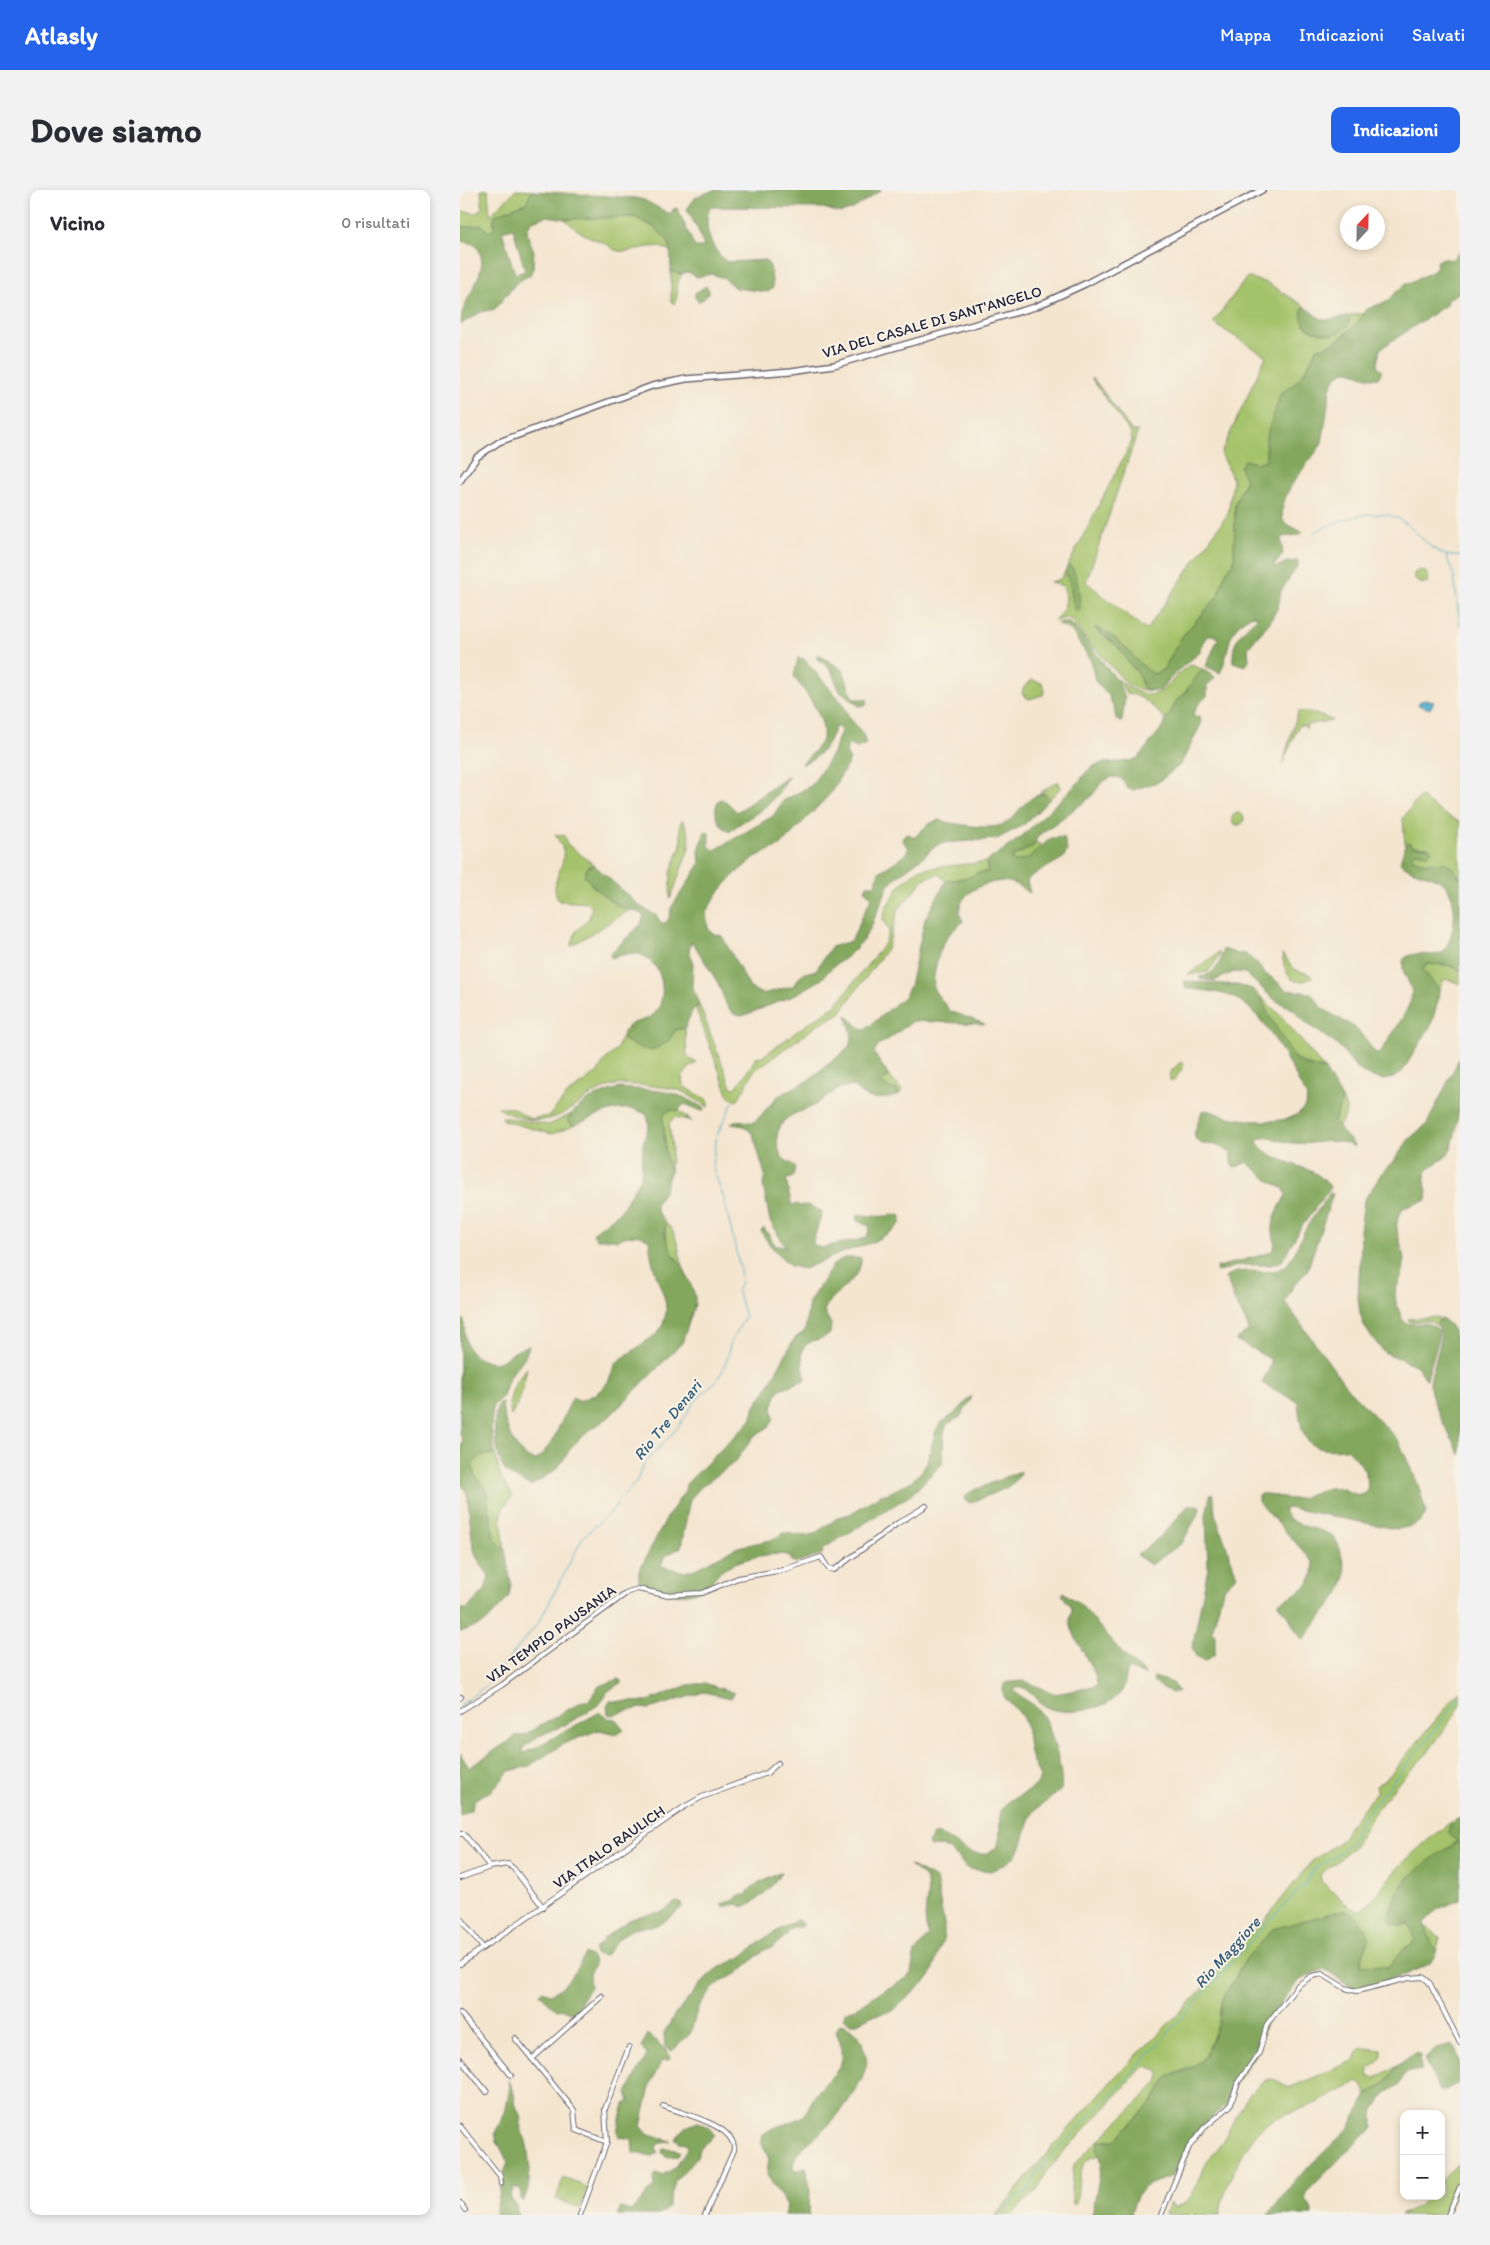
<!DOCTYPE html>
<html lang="it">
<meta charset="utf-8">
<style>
:root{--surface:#fff;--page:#f2f2f3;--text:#2b2b33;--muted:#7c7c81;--line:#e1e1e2;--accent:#2563eb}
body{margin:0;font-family:Itim,sans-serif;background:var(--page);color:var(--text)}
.controls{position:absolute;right:15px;bottom:15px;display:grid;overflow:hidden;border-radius:10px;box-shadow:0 2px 8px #0003}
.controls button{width:45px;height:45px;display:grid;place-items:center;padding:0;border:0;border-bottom:1px solid var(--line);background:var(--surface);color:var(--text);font:25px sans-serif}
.compass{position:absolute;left:880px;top:15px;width:45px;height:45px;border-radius:50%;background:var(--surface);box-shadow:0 2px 8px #0003;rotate:22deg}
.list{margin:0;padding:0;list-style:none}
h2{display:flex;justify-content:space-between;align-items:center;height:65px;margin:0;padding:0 20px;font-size:21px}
h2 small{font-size:16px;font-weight:400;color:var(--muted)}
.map{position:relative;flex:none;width:1000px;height:2025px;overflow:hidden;border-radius:10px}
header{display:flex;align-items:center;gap:30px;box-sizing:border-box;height:70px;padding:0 25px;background:var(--accent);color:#fff}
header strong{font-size:24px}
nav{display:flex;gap:28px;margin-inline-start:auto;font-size:18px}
.intro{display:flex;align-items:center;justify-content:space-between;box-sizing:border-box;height:120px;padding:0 30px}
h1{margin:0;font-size:35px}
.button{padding:12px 22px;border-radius:10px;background:var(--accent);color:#fff;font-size:18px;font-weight:700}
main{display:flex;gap:30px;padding:0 30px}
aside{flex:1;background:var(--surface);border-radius:10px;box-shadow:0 2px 8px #0003}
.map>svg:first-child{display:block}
.green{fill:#a4c269;stroke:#637252}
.forest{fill:#83a85d;stroke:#52654c;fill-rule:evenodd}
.water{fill:#4caccb;stroke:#376783}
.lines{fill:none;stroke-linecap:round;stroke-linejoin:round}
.stream{stroke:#4caccb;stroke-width:1}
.minor-casing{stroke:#6c666f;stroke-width:6}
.secondary-casing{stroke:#6c666f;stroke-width:8}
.minor{stroke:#fff;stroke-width:4}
.secondary{stroke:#fff;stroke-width:5}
.labels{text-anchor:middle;stroke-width:4;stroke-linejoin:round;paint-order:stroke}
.street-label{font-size:15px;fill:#22223b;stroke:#f7f3e8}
.water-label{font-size:16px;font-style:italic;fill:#335975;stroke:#f7f3e8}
</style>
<header>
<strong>Atlasly</strong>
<nav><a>Mappa</a><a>Indicazioni</a><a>Salvati</a></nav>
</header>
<div class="intro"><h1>Dove siamo</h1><a class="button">Indicazioni</a></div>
<main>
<aside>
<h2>Vicino<small>0 risultati</small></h2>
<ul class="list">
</ul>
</aside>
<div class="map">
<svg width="1000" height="2025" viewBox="0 0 1000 2025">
<rect width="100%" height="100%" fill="#f7f3e8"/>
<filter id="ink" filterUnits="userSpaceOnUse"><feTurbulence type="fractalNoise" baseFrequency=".02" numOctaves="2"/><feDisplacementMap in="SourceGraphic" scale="10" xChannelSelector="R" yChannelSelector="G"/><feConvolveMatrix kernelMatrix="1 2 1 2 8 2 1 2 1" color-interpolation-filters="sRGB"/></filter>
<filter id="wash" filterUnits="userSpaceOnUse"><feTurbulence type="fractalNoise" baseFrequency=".0096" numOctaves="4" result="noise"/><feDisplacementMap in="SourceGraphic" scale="20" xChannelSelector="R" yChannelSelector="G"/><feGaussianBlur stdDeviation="1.12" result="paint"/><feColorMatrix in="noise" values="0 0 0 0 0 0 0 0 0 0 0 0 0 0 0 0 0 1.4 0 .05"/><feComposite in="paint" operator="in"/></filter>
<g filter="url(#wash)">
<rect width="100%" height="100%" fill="#f4e5cf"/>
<!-- green -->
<g class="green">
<polygon points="21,0 28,0 30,25 56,0 72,1 66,13 35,25 33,30 35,39 28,42 22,35 5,37 0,35 0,21 17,23 22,17"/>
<path d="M174,27C190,35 209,43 211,62C193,49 176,64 158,61C153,60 149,55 144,53C125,45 120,44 105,29Z"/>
<path d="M211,81L223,83C213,94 221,103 214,114L211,111Z"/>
<path d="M787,87L807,93L846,117L842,119L844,135L890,129L887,126L905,123L902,129L872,155L856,159C848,178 839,193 821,204L806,271L796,273L784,270L786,290L775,313L774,372L766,382L758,406L721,448L704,479L694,484L686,480L665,457L635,438C641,447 653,450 659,458C665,466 669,473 675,480C682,488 679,497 690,501L674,498L666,493L625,448L612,430L606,428L594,431C605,420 609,410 603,396L590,392L601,389L672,251L671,244L632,189L633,188L672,241H678L626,392L686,440L768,324L773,290L761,263L806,166L753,133Z"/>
<polygon points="961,380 965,381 968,386 967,393 960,393 954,388 954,383"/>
<path d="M731,475L745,480L740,482L724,504L716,511L710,524L705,529C695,519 682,504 667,504L657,488C665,496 673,501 684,504C706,509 713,482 731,475Z"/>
<polygon points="572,490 582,493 585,500 583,505 569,509 562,504 564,497"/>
<polygon points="838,522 850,522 872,530 847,535 846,539 845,536 839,535 822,575"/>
<polygon points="596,592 599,592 600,598 590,609 586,604 580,603"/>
<path d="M960,606L982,623L1000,632V688C984,661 975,680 953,669L952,665L956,662L969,664L968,657L953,656L948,652L945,655L943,628Z"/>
<circle cx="778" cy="629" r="6"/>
<path d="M222,630C236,651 228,661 220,682C217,692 214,700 210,709L211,682L221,655L220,634Z"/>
<path d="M95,644L100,646L104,645L107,654L134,675L128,676L131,695L158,716L170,720L111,756L116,741L129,728L132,718L128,713L99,711C87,692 107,678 103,659C101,654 97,649 95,644Z"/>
<polygon points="576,652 583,656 567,669 554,672 551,671 552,667 572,657"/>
<polygon points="526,672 528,682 517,683 510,687 486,691 478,684 464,689 438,720 428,757 380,823 358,835 294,881 277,911 269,907 236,819 239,814 271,897 276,898 296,868 302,867 347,834 375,816 425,753 429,741 423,729 426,717 441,694 459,679"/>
<polygon points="759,762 760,765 748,782 728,785"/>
<path d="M822,764C828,768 829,775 835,779C842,784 849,781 852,788C831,799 825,783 822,764Z"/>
<polygon points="966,774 987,775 1000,780 1000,794 987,789 983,791 979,800 963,780"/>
<path d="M801,807L823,828L865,880C856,876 845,876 836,869C828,862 804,819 801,807Z"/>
<path d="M225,838L227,867L237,873L230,877L222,887L223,896L248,910V917C239,912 230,905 221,901C212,897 166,893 156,895C119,902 105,940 62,928C52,925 46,924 38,917L53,918L70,929L89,926L108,904L139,881L144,871L157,859L161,848L175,856L208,852L215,840Z"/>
<path d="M721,872L724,875L714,891H710C708,882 715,877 721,872Z"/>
<polygon points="427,884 442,900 439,905 436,900 427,898 422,892 427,887"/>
<path d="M881,907C889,921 887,926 877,938L874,931L881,913Z"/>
<polygon points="211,920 219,921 232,931 215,927 209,933 212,958 210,982 206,967 203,928 205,922"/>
<polygon points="111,924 108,930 113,936 92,944 44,931 42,927 89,935"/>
<path d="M206,1033C218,1043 218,1061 223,1076C212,1065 203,1050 206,1033Z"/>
<polygon points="976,1127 983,1130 978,1131 977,1135 969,1131 950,1132 948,1129"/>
<path d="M67,1178L60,1209L51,1226C46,1207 55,1192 67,1178Z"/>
<polygon points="35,1264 41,1288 53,1306 43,1318 41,1328 45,1360 34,1348 26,1299 15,1286 12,1275 22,1265"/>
<path d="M1000,1501V1517L966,1565L936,1595L912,1626L893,1658L860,1685L861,1691L891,1718L899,1721C914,1713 923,1694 935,1681C953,1663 970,1647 991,1632L989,1643L998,1651L972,1669L943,1692L929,1723L939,1736L949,1734L955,1748L952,1755L944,1758L929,1777L901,1775L903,1764L909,1751L835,1734L813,1739L786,1769L761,1812L759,1833L745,1867L732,1877L708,1887L691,1913L654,1952L646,1950L637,1959L641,1965C615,1968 620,1995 616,2013L613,2014L611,1999L614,1974L698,1893L700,1885L697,1880L687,1876L682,1878L600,1966L586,1983L578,1999L551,2025H536L583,1968L654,1888L735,1807L775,1758L804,1731L852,1671L882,1650L890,1635L917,1601L916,1596L930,1585Z"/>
<polygon points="964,1735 980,1747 976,1763"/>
<path d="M904,1858L922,1860C923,1871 916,1874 908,1879L909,1887L915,1888L937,1876L925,1893L907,1905L902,1895L897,1892C884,1898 872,1906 859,1912C844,1919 824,1923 809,1932C788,1945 761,2001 760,2025L705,2024L710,2013L713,2017C719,2016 723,2015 727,2011C735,2003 739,1987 744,1976C748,1968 755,1963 760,1955C772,1937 786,1899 806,1890C815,1886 823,1896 831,1897L893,1871L900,1859Z"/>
<polygon points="1000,1971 998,1980 1000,1995 982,2025 940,2025 958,2016 968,2006 981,2006 981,1991"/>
<polygon points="103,1988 128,1997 120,2018 96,2009"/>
</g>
<!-- forest -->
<g class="forest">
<path d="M254,0H421L393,19L381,23L363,18L250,17C242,36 251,60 267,72L305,70L310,76L313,98L308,102L275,98L264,88L251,84L237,87L228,82L220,84L211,81L210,52L193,36L174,27L105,29L87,26L72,31L68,37L67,44L74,61L73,78L70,85L56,93L35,119L21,122L1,134C0,107 36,80 15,54L0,51V35L5,37L22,35L28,42L34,39L35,25L66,13L72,1L175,8L184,10L208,23H212L213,19L217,18L235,57H244L239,42L227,19L236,7ZM53,38L65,81L55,84L42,41Z"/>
<path d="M1000,62V102L987,110L986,115L920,159L917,176L922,181L918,188C896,190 885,166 870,198C869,207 863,252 861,255C848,275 814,307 824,333L843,342L839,345L822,347L821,350L823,364L814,376L815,378L827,372L838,371V375L821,401L818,417L809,433L788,458L789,470L786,476L773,472C772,448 782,442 797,427L793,425C764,438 772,459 760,483L746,476L758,449L756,446L751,445L745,448L739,463L717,481L700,500L695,501L684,499L677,482L668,472L659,458L635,438C659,443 674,473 694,484L704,479L721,448L758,406L766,382L774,372L775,313L786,290L780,277L784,270L796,273L806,270V247L821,203C839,193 849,178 856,159C879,154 895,138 907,119L926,112L944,95L974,81L977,76L976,72L982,68L991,70Z"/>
<path d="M246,96L249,100C247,107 245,109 238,111L235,108V103Z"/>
<path d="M846,117C864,134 864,130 887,126L890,129L888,136L873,145C856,142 839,141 842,119Z"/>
<path d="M610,375C619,387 619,405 620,419L616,422L614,420L610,393L605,382L607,377Z"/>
<polygon points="600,432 609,433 614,436 656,489 665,507 662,531 660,532 656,529 654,516 651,513 649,506 635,491 631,471 611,440 597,434"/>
<polygon points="357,464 383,480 393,509 407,509 406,515 399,516 379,500 371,479 357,469"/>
<path d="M338,468L344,469L381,511L389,527L403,544L406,554L397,558L388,554L386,563L390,570L370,604L321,655L295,667L273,686L258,703L246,722L248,738L252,743L262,746L290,798L302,804L333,796L342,784L356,780L371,757L391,751C399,736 403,722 412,708L405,700L407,695H415L419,682L444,666L449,658L442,650L444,645L449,644L454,648C461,641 469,631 480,630C483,630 488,633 491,633C505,635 525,639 538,636C557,632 564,603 586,604L590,609L565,634L537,649L482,653L472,658L467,664L438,686L428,696L410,739L401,753L389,765L370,779L362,789L331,807L282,826L274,824L267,816L258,793L232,751L229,760L233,772L232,797L239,814L232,821L225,838L215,840L208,852L191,861L175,856L161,848C172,827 173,836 190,827C206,819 205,788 195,776C180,758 171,763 151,768L150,764L181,734L184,726C177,719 166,721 158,716C148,710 130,694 124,685L128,676L134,675L181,717L197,726L201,733H206L210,726L211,718L240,674L239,660L245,641L249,643V657L255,660L313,626L323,611L352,595L373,563L381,541L379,537H375C366,559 363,564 341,575C347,567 358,559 362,550C369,531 345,501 334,487Z"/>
<path d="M745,480L754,486V489L747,495V506L738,515L733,524L734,527L740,526L741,534L721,574L700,591L673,600L668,599L661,588L652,587L642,592L631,607L579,645L572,657L552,667L554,672L567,669L591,648L604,647L607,661L603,668L570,687L567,691L570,703C563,700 557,693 549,692C529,688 488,705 503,731C498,738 490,741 486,749C478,761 472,786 474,800L490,821L525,834L453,831L426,851L419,854L414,862C417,871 426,878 428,887L422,892L427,898L437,900L439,905C428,909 413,911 402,904C397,902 396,895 390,896C377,896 364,910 353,916C344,921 332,923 325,930C321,934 317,942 317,947C317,953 319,965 324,969C328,973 333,972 335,978L333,987L326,990L332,1016L337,1014L340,1016L348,1015L362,1022L353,1052L354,1055L361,1058L406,1048L410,1038L407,1035L397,1031L398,1024C405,1026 428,1028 435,1024L441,1026L440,1034L434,1040L411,1053L381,1063L344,1079L330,1076L325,1071L309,1054L301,1041L304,1038L316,1056H325L310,1031L303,995L305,985L293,944L284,936L271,934C279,926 286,934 295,932L318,906L347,891L386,860L391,853L392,844L386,825L398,836L405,840L444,807L450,796L465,729L486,691L510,687L517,683L528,682L526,672L560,648L620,591C635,563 656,578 678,568L705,534V529L710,524L716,511L724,504L740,482Z"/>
<path d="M329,586C322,599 311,613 298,622C289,629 278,633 270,642C259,637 250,619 260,609L266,611L277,622Z"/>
<path d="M948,652L953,656L968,657L972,660L969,664L956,662L952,665L953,669C975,680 984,661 1000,688V780L987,775L966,774L963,780L979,800L978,811L971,835L942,882L933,888L923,890L906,885L895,876L880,857L846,833L834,820L815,810L785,783L774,782L754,791L740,789L739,787C755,785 761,774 763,759L778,764L784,763L798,774L805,784L814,789L826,800L851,803L863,819L894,837L905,848L915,863H920C927,852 953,815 952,803C951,792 939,781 944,769C954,759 970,768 982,763C996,748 1000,707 983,693C970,683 951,684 940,672L945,655Z"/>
<path d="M725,791L777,795L792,799L801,807L806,820L834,868L846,875L865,880L881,907V913L874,931C879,941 889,947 895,957C871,945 856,956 833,953C820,952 810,945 798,949L797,952C807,969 837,974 853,982C859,985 864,990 869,995L870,998L840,1039L822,1071L811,1075H781L757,1082L756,1078C766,1074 809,1064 812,1061C818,1054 812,1046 813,1038C813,1026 821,1015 826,1005L824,999L808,990L787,972L774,978L771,973V963L757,955L742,954L736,950L734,944L742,921C750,919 757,924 764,926C787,931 846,940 847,907C830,877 803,816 768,805C754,801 739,800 725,798Z"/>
<path d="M1000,867C1000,894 1000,942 989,963C983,973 967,973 965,987C964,995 969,1002 967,1010L943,1018C928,1038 945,1054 944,1075C942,1097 928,1096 940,1123C941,1125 941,1128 943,1130C950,1140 968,1127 978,1140C980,1154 970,1174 967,1189H966L957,1176L924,1162L910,1145L904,1135L900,1123L898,1107L901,1052L900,1041L904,1010L926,978L932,974L949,949L967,934Z"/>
<path d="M160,898C196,901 214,898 245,919L242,921L225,914L221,917L219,921L211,920L205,923L203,928L206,967L210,982L204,1002L196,1013V1020L206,1033L204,1043L214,1067L223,1076L235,1105V1114L222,1153L149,1227L126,1243L112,1256L98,1278L71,1296C63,1291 49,1287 44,1279C36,1268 29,1219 42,1212C42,1229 56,1271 77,1270L92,1252L113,1207L119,1211L136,1204L148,1192L157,1172L198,1143C216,1116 199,1100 193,1074C191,1067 190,1058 189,1050C179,1043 167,1044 157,1051L154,1049H137L134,1046V1042L161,1021L181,986L183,953L189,935L187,925C164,910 136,926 113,936L108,930C116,913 142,902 160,898Z"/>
<path d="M870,1003L873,1004L847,1081L833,1096L825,1112L888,1199L938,1250L958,1294L966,1321C964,1334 947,1338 936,1339L830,1318L823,1319C830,1340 865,1336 875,1349C879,1354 881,1364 883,1371C887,1382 885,1393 879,1404L843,1450C837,1443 834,1438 830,1429C828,1423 820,1420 818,1413C836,1403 857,1396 853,1372L798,1311V1305C809,1301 821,1309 833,1309C849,1309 862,1295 879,1298C888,1300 895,1307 905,1304C914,1288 899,1270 887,1259C845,1263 842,1250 838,1212L802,1193L811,1175L810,1169L776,1150L789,1140C784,1126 778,1119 773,1107C770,1100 770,1094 765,1088C781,1073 809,1089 825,1076C834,1068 837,1056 842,1046C849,1031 861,1017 870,1003Z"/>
<path d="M384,1068H401C402,1092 372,1100 364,1121L371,1134L370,1144C363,1149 353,1150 347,1154C337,1162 346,1180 345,1190L320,1199L316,1206L312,1218L314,1228L310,1236L294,1246L275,1272L241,1297L230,1309L221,1357L204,1367L201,1376L225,1382L235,1379L278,1357L311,1350L324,1343L346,1346L354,1344L379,1327L390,1324L420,1305L429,1303L450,1292L462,1281L467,1272L476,1241L481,1233L497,1222L511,1206V1210L500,1227L487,1234L484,1243L482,1274L451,1305L364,1358L362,1364L336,1373L332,1371L330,1366C315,1360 276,1370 263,1379C255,1385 250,1396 241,1400C222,1410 195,1402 179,1391V1381L206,1329L225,1301L226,1294L291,1230L295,1216L305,1202L334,1149L345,1141L349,1112L373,1075Z"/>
<path d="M0,1127L4,1130C5,1138 4,1150 8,1157C12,1166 27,1175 38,1172C47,1169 56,1158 69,1156L65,1167L49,1187L43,1206L33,1216L31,1237L35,1264L22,1265L12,1275L15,1286L26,1299L34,1348L45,1360L51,1393L49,1406L42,1415L25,1433L0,1442V1419H7L25,1400L29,1386L17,1368L13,1356L7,1303L0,1292V1258L3,1251L0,1243Z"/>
<path d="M983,1130L991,1136L1000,1159V1265C992,1249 969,1210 970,1194C971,1177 987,1148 977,1135L978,1131Z"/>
<path d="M558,1282H561C555,1300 525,1305 510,1313L505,1310V1307L510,1302Z"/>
<polygon points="753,1304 755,1324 777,1386 765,1397 762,1404 752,1441 755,1444 755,1464 744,1472 737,1468 732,1458 748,1378 746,1325 750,1305"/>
<polygon points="739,1315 740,1320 722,1353 691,1375 677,1365 699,1348 728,1316"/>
<path d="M603,1402L620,1414L662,1463L686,1485L668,1479C665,1486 666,1494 662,1501C650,1519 606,1527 587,1517C575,1511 572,1496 556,1497L554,1499C558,1508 571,1511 578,1519C591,1533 604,1581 601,1600L574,1621L569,1630L561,1657L555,1666L547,1673L531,1681L508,1679L491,1661L482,1656L470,1657L468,1654L473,1645C486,1640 507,1672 530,1662C547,1654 535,1632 542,1619C550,1604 575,1605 580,1588C578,1580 573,1574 571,1567C567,1554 569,1536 561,1525C554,1514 537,1509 545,1493L562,1491L570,1493L595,1504L633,1497L637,1495C638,1481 610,1446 610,1430C610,1426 612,1423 612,1418L602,1405Z"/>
<polygon points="694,1487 713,1493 718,1502 712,1503 693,1492"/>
<polygon points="159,1489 162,1492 148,1501 140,1514 105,1535 79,1546 63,1558 63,1563 71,1560 140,1522 148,1528 156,1529 164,1540 156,1544 139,1540 105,1553 69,1576 49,1581 33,1600 15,1609 11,1620 0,1626 0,1563 9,1578 56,1546 64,1545 123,1511 128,1511 139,1496"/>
<polygon points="245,1493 274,1503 271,1508 244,1502 189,1519 180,1518 152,1525 148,1524 147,1516 150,1511 186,1512 228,1495"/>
<path d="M1000,1628V1710L978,1719L964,1733C966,1744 973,1752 976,1763C974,1766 972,1771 970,1773C960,1780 905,1801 893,1797C882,1794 875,1784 864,1779L840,1790L817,1817L806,1833L795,1865L775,1894L769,1913L740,1937L728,1954L712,1986C684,1997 678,1994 671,2025H632L642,1972L637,1959L639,1951H654L691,1913L708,1887L732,1878L745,1867L759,1833L761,1812L786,1769L813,1739L883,1720C900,1725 904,1735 909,1751L903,1764L901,1775L929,1777L944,1758L952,1755L955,1748L949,1734L939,1736L931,1733C925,1695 971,1669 998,1652L989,1643L991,1632Z"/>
<path d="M449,1675L476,1689L484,1734V1747L470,1787L433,1821L411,1826L397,1833H389L384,1828L385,1822L396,1818L410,1808L447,1788L451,1783L455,1762L469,1745C459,1726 473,1702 465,1688C461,1683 454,1679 449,1675Z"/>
<path d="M321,1682C312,1699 300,1709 283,1717L277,1714L263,1717L261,1714L274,1710L279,1705H286L292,1697Z"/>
<path d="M216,1712L221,1713L222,1717C214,1724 206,1732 196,1735C187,1737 177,1736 169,1741C158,1747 152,1758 144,1766L135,1764L134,1759L142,1752L144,1748L169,1730L183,1725L202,1722Z"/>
<polygon points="337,1730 344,1734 342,1736 330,1739 326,1746 313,1757 304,1760 277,1784 263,1790 249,1802 238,1818 230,1844 212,1861 205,1857 204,1843 214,1826 245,1789 255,1780 281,1767 308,1746"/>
<path d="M125,1763L133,1768L134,1775L129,1784L130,1797L122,1809L117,1821L113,1823L103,1819L97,1820L80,1804L82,1801L91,1804C106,1797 118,1779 125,1763Z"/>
<path d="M380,1834C392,1837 401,1844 403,1857C405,1863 408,1871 406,1876C401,1897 377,1929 360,1943C349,1953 333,1962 333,1979L338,1980L346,1977L350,1999L349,2025H324L327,2016L307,1985L309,1969L302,1954V1947C306,1937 331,1934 342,1927C348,1922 350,1913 354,1907C372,1881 394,1879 375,1840Z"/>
<polygon points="188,1844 208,1862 210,1867 209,1870 202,1870 191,1893 181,1936 187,1943 211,1951 201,1952 196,1957 198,1963 193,1966 173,1963 172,1949 159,1947 157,1941 164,1914 170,1911 167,1903 187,1865 181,1857"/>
<path d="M991,1854C1000,1861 1000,1880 1000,1893L981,1902L966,1874V1868L977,1858Z"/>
<polygon points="956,1862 960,1865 961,1880 945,1883 939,1895 925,1904 913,1921 913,1937 910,1942 903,1945 848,2001 845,2009 851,2018 853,2025 808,2025 837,1988 888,1939 907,1905 925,1893 937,1876"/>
<path d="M48,1890C58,1902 51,1916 62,1926C58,1947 65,1940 67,1956C70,1973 72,1997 63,2011L61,2010V2000L54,1998L50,2007L56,2016L58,2025H35L44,1983L48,1972L37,1951L35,1943L45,1923L50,1896Z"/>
<polygon points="238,1932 250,1938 254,1945 239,1959 237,1967 215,1991 208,2017 199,2025 157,2025 161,2018 171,2021 194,1997 193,1988 196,1983 202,1985 215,1978 228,1959 227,1953 220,1952 215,1949 226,1937"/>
<polygon points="203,1958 215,1959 220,1962 218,1966 206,1967 202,1963"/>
</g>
<!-- water -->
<polygon class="water" points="967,510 974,512 970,519 958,515 960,511"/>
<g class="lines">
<!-- stream -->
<g class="stream">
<path d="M854,342C878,331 901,321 928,325C956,330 969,371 1000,366"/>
<polyline points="986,365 994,386 1000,435"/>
<polyline points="0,1516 30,1492 79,1432 123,1347 156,1317 157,1313 176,1292 184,1274 219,1236 235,1211 259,1188 268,1167 270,1153 285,1127 277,1099 281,1093 280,1078 264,1009 252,975 257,945 273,912"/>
<polyline points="541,2025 550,2013 569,1999 577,1981 671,1884 805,1735 846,1693 852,1681 879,1663 892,1651 901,1630 974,1541 1000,1507"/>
</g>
</g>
</g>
<g filter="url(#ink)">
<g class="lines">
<!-- minor casing -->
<g class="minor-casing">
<g id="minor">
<polyline points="0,1508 1,1507"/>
<polyline points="0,1521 42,1495 168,1402 178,1399 205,1405 242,1403 278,1388 323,1380 361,1367 368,1378 374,1380 438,1333 466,1316"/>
<polyline points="0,1644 4,1644 30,1677"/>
<polyline points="0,1688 30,1677 48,1674 54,1679 83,1717"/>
<polyline points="0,1728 23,1758"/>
<polyline points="0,1774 224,1617 242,1607 307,1583 318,1573"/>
<polyline points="0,1823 51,1885"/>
<polyline points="55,1848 114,1920 116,1940 147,1952"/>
<polyline points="0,1869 27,1902"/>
<polyline points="72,1869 142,1806"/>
<path d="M203,1916C221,1923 276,1935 274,1960L245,2025"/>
<polyline points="0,1936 40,1986 41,1994"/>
<polyline points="0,2013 5,2020"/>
<polyline points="120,2025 147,1952 145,1919 169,1857"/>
<polyline points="701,2025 729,1957 744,1938 770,1916 778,1892 799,1863 807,1834 838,1795 852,1786 862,1784 885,1798 897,1801 949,1788 963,1787 969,1792 1000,1853"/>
<polyline points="988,2025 1000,1997"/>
</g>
</g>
<!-- secondary casing -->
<g class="secondary-casing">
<polyline id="secondary" points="0,291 17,267 39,252 192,196 226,189 331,181 374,175 575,117 625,94 802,0"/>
</g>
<!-- minor -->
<use href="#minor" class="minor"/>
<!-- secondary -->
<use href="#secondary" class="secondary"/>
</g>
</g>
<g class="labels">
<!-- street labels -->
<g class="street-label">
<text transform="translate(472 132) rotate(-16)" y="5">VIA DEL CASALE DI SANT'ANGELO</text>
<text transform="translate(91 1444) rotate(-36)" y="5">VIA TEMPIO PAUSANIA</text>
<text transform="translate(149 1657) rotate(-35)" y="5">VIA ITALO RAULICH</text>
</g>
<!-- water labels -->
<g class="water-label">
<text transform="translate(207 1230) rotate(-51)" y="6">Rio Tre Denari</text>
<text transform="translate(767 1762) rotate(-48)" y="6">Rio Maggiore</text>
</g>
</g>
</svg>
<div class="controls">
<button>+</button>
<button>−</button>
</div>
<svg class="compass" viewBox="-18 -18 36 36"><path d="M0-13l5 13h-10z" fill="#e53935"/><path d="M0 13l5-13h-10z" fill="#7c7c81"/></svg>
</div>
</main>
